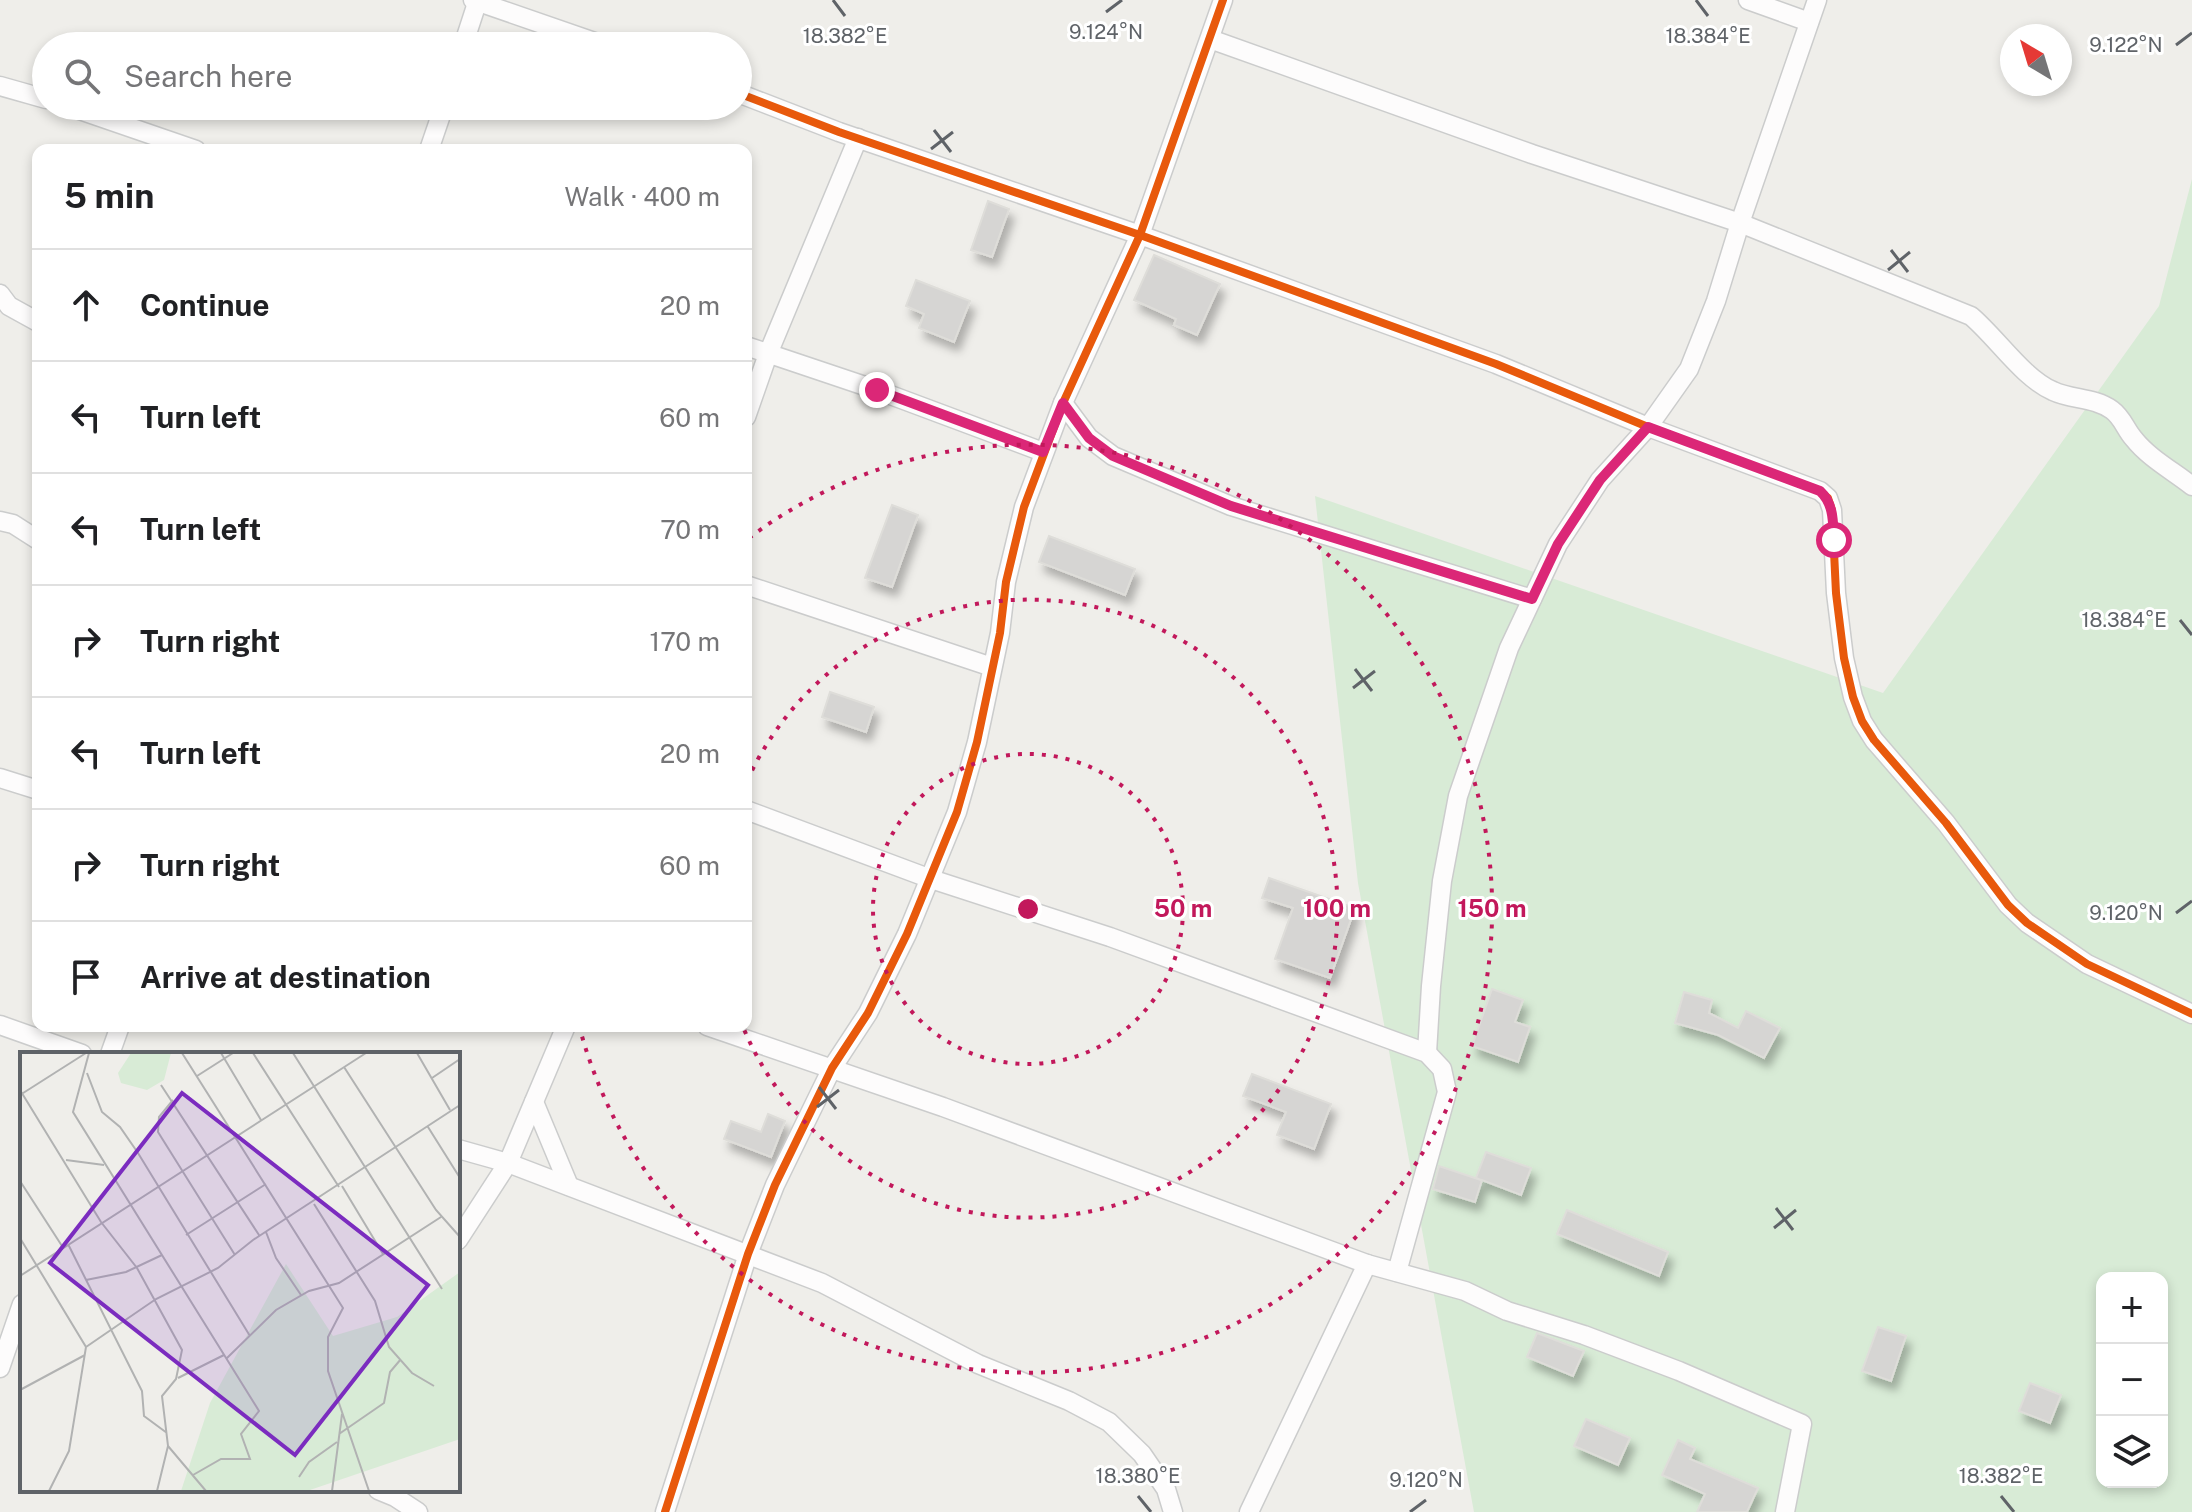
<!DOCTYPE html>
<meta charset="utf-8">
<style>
:root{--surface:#fff;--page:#f2f2f2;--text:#202124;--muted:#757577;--line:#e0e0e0}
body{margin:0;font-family:"Public Sans",sans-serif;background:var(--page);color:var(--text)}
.controls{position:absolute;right:24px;bottom:24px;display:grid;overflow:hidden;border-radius:16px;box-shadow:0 4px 12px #0003}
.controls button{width:72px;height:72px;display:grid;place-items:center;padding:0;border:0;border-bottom:2px solid var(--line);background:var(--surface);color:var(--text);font:40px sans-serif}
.compass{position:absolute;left:2000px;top:24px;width:72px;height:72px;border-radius:50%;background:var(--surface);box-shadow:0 4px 12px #0003;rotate:322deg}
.stop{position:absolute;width:24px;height:24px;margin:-18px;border:6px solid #db2777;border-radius:50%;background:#fff}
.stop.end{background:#db2777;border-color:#fff;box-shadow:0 2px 8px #0008}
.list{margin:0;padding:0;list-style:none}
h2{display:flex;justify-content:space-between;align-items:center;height:104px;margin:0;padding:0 32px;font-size:34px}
h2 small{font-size:26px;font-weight:400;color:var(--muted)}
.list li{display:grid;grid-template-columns:52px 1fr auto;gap:24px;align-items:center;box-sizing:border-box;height:112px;padding:0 32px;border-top:2px solid var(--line)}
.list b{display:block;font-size:30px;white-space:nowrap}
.list em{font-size:26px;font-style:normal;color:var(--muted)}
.icon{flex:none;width:44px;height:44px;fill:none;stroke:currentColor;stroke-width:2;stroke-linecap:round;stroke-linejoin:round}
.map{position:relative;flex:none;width:2192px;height:1512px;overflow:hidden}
.search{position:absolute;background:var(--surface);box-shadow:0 4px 12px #0003;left:32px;top:32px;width:720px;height:88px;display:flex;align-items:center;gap:20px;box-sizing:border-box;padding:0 28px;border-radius:44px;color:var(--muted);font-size:30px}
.panel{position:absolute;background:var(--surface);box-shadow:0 4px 12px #0003;left:32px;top:144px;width:720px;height:888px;border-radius:16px}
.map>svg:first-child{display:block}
.green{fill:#d8ebd6;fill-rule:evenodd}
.building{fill:#d6d5d3;stroke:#deddd9;stroke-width:2;filter:url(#shadow)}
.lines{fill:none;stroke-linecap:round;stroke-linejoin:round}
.minor-casing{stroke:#cbcccc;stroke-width:21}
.minor{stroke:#fdfcfc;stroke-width:18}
.cycleway-casing{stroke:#fff;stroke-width:13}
.cycleway{stroke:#e8590c;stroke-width:8}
.route{stroke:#db2777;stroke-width:10}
.ticks{fill:none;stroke:#5f6368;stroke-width:3}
.ring{fill:none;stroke:#c2185b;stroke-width:4;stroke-dasharray:4 8}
.inset-road{fill:none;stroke:#b1b2b2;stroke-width:2}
.view{fill:#7b2cbf;fill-opacity:0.15;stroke:#7b2cbf;stroke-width:4}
.inset-edge{fill:none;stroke:#5f6368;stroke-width:4}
.ticks-label{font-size:20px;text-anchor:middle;fill:#5f6368;stroke:#fff;stroke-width:6;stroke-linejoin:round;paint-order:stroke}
.centre{fill:#c2185b;stroke:#fff;stroke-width:4}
.ring-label{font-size:24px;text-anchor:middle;font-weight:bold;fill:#c2185b;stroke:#fff;stroke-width:6;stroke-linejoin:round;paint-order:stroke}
</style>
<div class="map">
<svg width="2192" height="1512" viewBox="0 0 2192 1512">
<defs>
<filter id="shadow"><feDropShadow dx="5" dy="9" stdDeviation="4" flood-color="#0004"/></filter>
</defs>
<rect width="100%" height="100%" fill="#efeeea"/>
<!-- green -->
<path class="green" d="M2192,179V1512H1474L1358,883L1315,496L1883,693L2159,306ZM2102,1278H2162V1482H2102Z"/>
<!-- building -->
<g class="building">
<polygon points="988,201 1009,209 992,257 971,250"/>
<polygon points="1154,255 1220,284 1197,335 1174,325 1176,319 1134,300"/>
<polygon points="916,280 970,301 954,342 919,328 924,314 906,306"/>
<polygon points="892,505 918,515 892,587 865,578"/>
<polygon points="1049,536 1135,569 1125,595 1039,562"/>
<polygon points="830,692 874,707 866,732 822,717"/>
<polygon points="1269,878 1355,908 1330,978 1275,959 1293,908 1262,898"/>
<polygon points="1492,989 1523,1000 1515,1022 1530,1027 1518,1062 1472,1046"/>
<polygon points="1684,992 1712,1000 1709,1013 1738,1028 1746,1011 1780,1028 1764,1058 1718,1035 1675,1023"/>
<polygon points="1252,1074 1331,1104 1314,1149 1277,1135 1286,1112 1243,1096"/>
<polygon points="768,1114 785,1121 771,1157 724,1139 731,1121 761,1132"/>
<polygon points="1486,1152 1531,1168 1521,1195 1482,1180 1475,1202 1433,1189 1439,1166 1481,1180 1476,1178"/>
<polygon points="1567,1210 1668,1252 1659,1276 1557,1234"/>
<polygon points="1878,1327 1906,1336 1891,1381 1862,1371"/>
<polygon points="1537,1333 1584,1351 1573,1376 1527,1357"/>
<polygon points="2030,1383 2061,1395 2050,1423 2019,1411"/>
<polygon points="1586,1419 1630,1438 1618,1465 1574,1446"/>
<polygon points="1678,1440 1695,1448 1690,1459 1758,1488 1747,1512 1697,1512 1705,1494 1662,1475"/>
</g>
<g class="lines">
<!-- minor casing -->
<g class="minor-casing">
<g id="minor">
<polyline points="473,0 606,46"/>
<polyline points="1748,0 1809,22"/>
<path d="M1210,39L1532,154L1740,223L1971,316C1997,338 2023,378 2053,391C2072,400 2094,397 2112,410C2123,418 2125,429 2134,439C2149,458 2173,471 2192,486"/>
<polyline points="463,46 478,0"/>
<polyline points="0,86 46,99"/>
<polyline points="738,93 839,132 1140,235 1496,364 1648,427 1820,491 1828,498 1832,510 1836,593 1844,658 1853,697 1862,721 1874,740 1946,823 2008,905 2027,923 2087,964 2192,1014"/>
<polyline points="68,106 196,150"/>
<polyline points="429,150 444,106"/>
<polyline points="0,294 9,306 38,322"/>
<polyline points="746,346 877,390 1043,452"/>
<polyline points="1063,403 1089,438 1113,456 1231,506 1532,599"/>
<polyline points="746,417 768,354 858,138"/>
<polyline points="0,521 13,524 38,540"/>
<polyline points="746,585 992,667"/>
<polyline points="0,778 38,790"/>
<polyline points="746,810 931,879 1110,937 1427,1053 1442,1069 1447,1092 1397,1272"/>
<polyline points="0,1025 82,1054"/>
<polyline points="707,1026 943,1107 1367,1264 1465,1291 1507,1311 1584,1335 1679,1371 1802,1424 1785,1512"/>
<polyline points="1427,1053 1431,986 1442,881 1458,796 1509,648 1558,544 1600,480 1648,427 1689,369 1716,301 1740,223 1817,0"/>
<polyline points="110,1054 120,1026"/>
<polyline points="534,1102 569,1186"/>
<polyline points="458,1149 508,1163 822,1283 978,1364 1069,1401 1109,1422 1142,1454 1166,1489 1173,1512"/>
<polyline points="458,1240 508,1163 566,1026"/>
<polyline points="0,1368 22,1304"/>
<polyline points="378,1490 395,1497 418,1512"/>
<polyline points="665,1512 748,1254 775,1185 832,1068 868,1013 907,934 957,812 977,742 1000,633 1006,582 1024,507 1063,403 1140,235 1223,0"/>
<polyline points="1249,1512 1367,1264"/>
</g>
</g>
<!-- minor -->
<use href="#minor" class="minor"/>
<!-- cycleway casing -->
<g class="cycleway-casing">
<g id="cycleway">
<polyline points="738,93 839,132 1140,235 1496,364 1648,427 1820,491 1828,498 1832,510 1836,593 1844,658 1853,697 1862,721 1874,740 1946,823 2008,905 2027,923 2087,964 2192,1014"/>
<polyline points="665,1512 748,1254 775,1185 832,1068 868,1013 907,934 957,812 977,742 1000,633 1006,582 1024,507 1063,403 1140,235 1223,0"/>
</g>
</g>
<!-- cycleway -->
<use href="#cycleway" class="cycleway"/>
</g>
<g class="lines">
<!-- route -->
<path class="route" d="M877,390L1043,452L1063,403L1089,438L1113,456L1231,506L1532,599L1558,544L1600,480L1648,427L1820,491C1834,504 1833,522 1834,540"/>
</g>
<!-- ticks -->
<path class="ticks" d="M833,0L845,16M1696,0L1708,16M1106,12L1122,0M2176,45L2192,33M934,130L951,152M931,149L953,132M1891,250L1908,272M1888,270L1910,252M2180,620L2192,635M1355,669L1372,691M1353,688L1375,671M2176,913L2192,901M819,1087L836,1109M817,1107L839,1090M1776,1208L1793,1230M1774,1228L1796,1210M1138,1496L1151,1512M2001,1496L2014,1512M1410,1512L1426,1500"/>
<!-- distance rings -->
<g class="ring">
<circle cx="1028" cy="909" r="155"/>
<path d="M747 781A309 309 0 1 1 743 1027"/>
<path d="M749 538A464 464 0 1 1 580 1029"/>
</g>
<!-- overview -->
<g transform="translate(20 1052)">
<rect width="440" height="440" fill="#efeeea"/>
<path d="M111,1H151L144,28L127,38L101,31L98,21ZM266,212L313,284L377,265L440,220V387L287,439H161L190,351Z" fill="#d8ebd6"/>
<path class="inset-road" d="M69,1L53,60L239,359L221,382L230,407H201L173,423M162,1L323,256L308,285V319L349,439M201,1L241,68M233,1L319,135M273,1L422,237M397,1L430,58M324,15L416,158L440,185M67,21L82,60L100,75L118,101L230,284M177,24L213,1M412,26L440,7M141,33L239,183M0,38L81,170L117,216L162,298L156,327L142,344L148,394L137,439M0,43L66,1M153,48L139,65L138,80L215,203M408,75L440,126M46,108L84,113M0,129L42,194M322,134L363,202M294,152L355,249L369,295L392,321L414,334M246,180L256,206L281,243M166,183L246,132M0,186L66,295L49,399L29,439M48,192L122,339L124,364L147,381M0,224L346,1M66,228L106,220L142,203M66,295L136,247L198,216L233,188L440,53M207,306L256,258L289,239L319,231L421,165M158,326L204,303M0,338L65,303M319,382L364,351L370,320L381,307M148,394L186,439M279,425L289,410L317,390M312,439L322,362"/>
<path class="view" d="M162,41L408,233L275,403L30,211Z"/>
<rect width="440" height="440" class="inset-edge"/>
</g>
<g class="ticks-label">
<text x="1106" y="39">9.124°N</text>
<text x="845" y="43">18.382°E</text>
<text x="1708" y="43">18.384°E</text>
<text x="2126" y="52">9.122°N</text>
<text x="2124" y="627">18.384°E</text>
<text x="2126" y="920">9.120°N</text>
<text x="1138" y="1483">18.380°E</text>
<text x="2001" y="1483">18.382°E</text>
<text x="1426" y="1487">9.120°N</text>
</g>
<circle cx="1028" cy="909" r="12" class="centre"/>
<g class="ring-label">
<text x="1183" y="917">50 m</text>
<text x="1337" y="917">100 m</text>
<text x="1492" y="917">150 m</text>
</g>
</svg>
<div class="controls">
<button>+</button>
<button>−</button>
<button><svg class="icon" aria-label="layers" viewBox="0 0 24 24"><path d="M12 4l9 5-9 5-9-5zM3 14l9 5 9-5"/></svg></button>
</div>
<svg class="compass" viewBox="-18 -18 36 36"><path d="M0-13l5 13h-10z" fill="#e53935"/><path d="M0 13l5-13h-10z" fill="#757577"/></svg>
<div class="stop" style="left:1834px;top:540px"></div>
<div class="stop end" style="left:877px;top:390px"></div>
<div class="search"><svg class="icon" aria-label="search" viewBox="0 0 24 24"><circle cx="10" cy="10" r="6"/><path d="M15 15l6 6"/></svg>Search here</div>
<section class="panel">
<h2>5 min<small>Walk · 400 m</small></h2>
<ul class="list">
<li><svg class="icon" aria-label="ahead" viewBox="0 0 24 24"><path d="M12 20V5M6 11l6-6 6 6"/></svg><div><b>Continue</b></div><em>20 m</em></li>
<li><svg class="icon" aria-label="left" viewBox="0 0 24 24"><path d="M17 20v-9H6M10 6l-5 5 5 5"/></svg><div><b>Turn left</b></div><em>60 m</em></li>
<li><svg class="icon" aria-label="left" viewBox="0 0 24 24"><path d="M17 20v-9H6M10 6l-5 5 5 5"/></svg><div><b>Turn left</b></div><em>70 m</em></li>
<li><svg class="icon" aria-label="right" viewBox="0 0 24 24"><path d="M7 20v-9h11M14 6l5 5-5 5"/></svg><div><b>Turn right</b></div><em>170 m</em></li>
<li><svg class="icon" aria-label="left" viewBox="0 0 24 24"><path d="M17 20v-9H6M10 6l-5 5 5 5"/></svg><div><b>Turn left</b></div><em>20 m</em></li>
<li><svg class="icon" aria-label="right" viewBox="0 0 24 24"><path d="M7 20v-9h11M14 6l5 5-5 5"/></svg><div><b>Turn right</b></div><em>60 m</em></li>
<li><svg class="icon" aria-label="arrive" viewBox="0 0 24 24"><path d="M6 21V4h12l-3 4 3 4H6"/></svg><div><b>Arrive at destination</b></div></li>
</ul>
</section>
</div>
